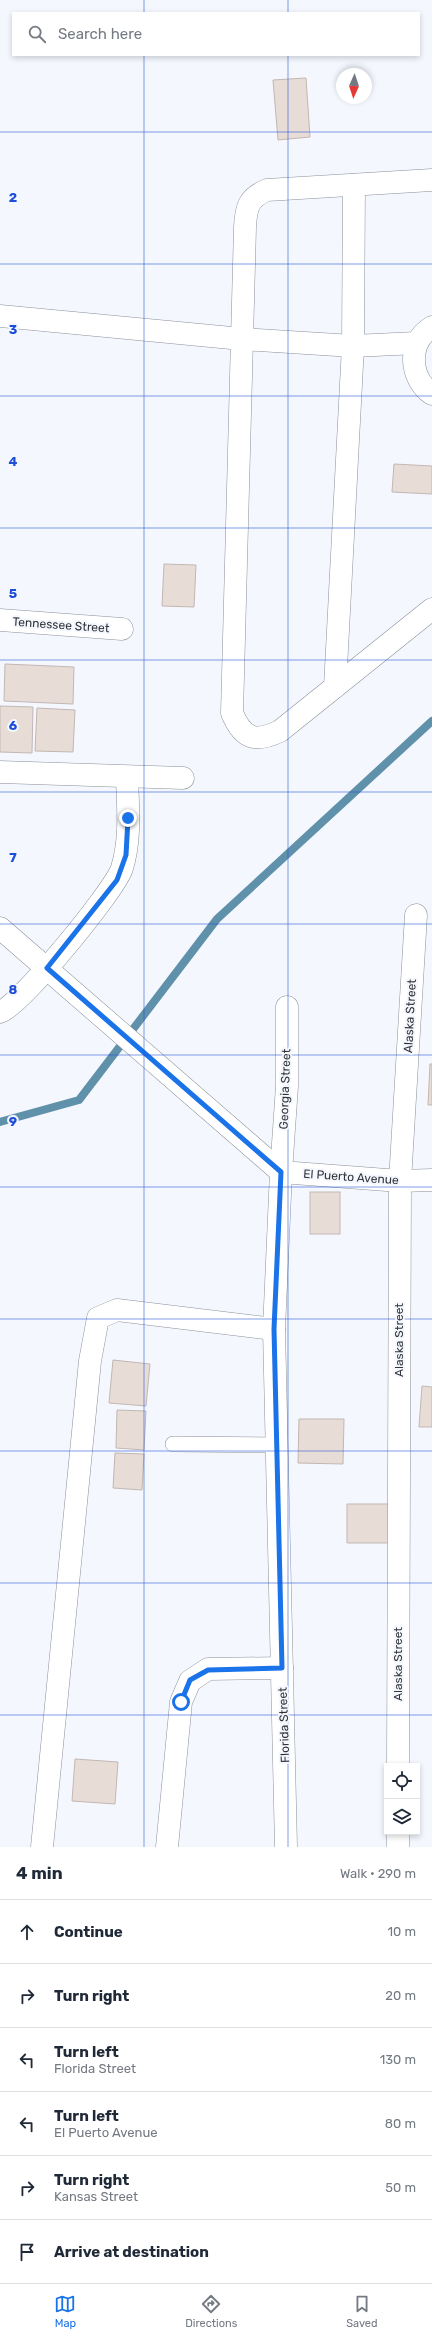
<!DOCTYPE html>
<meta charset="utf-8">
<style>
:root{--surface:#fff;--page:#f2f2f3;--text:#1f2937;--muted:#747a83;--line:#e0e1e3;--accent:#1a73e8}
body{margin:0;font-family:Rubik,sans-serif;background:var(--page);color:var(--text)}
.controls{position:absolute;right:12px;bottom:12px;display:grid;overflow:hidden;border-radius:0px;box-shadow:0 2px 6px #0003}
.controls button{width:36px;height:36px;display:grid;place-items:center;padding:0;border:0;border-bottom:1px solid var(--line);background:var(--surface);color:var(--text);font:20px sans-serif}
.compass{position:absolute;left:336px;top:68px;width:36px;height:36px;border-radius:50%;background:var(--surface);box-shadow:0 2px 6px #0003;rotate:183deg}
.stop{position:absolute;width:12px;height:12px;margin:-9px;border:3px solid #1a73e8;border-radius:50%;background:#fff}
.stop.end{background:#1a73e8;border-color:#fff;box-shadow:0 1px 4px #0008}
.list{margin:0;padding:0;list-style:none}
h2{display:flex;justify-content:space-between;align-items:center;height:52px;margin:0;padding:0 16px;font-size:17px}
h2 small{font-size:13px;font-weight:400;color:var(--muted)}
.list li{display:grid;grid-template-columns:26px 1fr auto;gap:12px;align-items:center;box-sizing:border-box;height:64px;padding:0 16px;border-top:1px solid var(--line)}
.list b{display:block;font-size:15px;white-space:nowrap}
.list p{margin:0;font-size:13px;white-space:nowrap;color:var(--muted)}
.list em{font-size:13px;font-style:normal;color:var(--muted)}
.icon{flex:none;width:22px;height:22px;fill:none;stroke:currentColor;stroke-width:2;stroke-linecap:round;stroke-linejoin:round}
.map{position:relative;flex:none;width:432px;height:1847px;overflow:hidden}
.search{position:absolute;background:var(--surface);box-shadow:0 2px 6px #0003;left:12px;right:12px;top:12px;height:44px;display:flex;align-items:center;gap:10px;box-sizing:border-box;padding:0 14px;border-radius:0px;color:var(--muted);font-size:15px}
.sheet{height:436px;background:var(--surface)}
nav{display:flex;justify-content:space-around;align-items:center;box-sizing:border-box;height:56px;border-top:1px solid var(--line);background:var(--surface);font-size:11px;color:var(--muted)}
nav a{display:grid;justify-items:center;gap:2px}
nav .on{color:var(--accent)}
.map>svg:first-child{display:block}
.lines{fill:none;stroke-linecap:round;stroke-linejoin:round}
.stream{stroke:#5f91aa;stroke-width:8}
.building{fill:#e8dcd7;stroke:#c3b7b2}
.service-casing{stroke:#8b919a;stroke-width:16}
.minor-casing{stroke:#8b919a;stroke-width:23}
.service{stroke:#fff;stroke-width:15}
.minor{stroke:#fff;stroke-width:22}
.route{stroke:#1a73e8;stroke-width:5}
.grid{fill:none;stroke:#1d4ed8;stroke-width:1;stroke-opacity:0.55}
.labels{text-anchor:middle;stroke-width:4;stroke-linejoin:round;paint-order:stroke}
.street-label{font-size:12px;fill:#313337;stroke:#f4f7fe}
.grid-label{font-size:13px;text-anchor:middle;font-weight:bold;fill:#1d4ed8;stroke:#f4f7fe;stroke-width:4;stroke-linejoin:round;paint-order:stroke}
</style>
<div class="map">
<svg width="432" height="1847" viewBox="0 0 432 1847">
<rect width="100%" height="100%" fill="#f4f7fe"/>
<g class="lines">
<!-- stream -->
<polyline class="stream" points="0,1122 79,1100 217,919 432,721"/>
</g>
<!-- building -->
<g class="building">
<polygon points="306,78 310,137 278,140 273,80"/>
<polygon points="394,464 432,466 432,494 392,492"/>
<polygon points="164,564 196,565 194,607 162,606"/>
<polygon points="5,664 74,667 73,704 4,701"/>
<polygon points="0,706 33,707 32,753 0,752"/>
<polygon points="37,708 75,710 73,752 35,751"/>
<polygon points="430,1064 432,1064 432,1105 428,1105"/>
<rect x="310" y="1192" width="30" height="42"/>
<polygon points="113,1360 150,1364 146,1406 109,1403"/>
<polygon points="422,1386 432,1387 432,1427 419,1427"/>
<polygon points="117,1410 146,1411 144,1450 116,1448"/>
<polygon points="299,1419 344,1419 343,1464 298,1463"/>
<polygon points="115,1453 144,1454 142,1490 113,1488"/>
<polygon points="347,1504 391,1504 390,1543 347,1543"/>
<polygon points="75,1759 118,1762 115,1804 72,1801"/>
</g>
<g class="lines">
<!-- service casing -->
<g class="service-casing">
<polyline id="service" points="173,1444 277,1445"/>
</g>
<!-- minor casing -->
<g class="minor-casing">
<g id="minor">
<path d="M432,180L267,190C248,198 246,208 245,227L232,713C243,739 255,743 280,731L432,609"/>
<polyline points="0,316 242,339 353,346 417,343"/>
<path d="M432,327C407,342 409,378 432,394"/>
<polyline points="0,620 122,629"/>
<polyline points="335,687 353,346 354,185"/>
<polyline points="0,772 183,778"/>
<polyline points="0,928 281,1172 400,1181 432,1180"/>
<path d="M0,1012C20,1006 116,889 122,868C131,839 128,807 127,777"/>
<polyline points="398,1766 400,1181 416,915"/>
<polyline points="42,1847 90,1361 98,1318 117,1310 274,1329"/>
<polyline points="167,1847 181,1702 190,1681 208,1669 282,1668"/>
<polyline points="286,1847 274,1329 281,1172 287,1086 287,1007"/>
<polyline points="398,1847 398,1832"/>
</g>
</g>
<!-- service -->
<use href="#service" class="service"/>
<!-- minor -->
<use href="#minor" class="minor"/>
</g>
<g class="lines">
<!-- route -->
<polyline class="route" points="128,818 126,855 117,880 47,968 281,1172 274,1329 282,1668 208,1670 190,1680 181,1702"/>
</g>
<!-- grid -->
<path class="grid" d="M144,0V13M288,0V13M144,55V1847M288,55V1847M0,132H432M0,264H432M0,396H432M0,528H432M0,660H432M0,792H432M0,924H432M0,1055H432M0,1187H432M0,1319H432M0,1451H432M0,1583H432M0,1715H432"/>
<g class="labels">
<!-- street labels -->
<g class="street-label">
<text transform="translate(61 625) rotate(4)" y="4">Tennessee Street</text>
<text transform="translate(410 1016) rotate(-87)" y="4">Alaska Street</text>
<text transform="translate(285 1089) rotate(-88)" y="4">Georgia Street</text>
<text transform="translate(351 1177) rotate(4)" y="4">El Puerto Avenue</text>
<text transform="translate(399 1340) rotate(-90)" y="4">Alaska Street</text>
<text transform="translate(398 1664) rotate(-90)" y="4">Alaska Street</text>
<text transform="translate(284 1725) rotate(-92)" y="4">Florida Street</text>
</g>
</g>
<g class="grid-label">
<text x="13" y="202">2</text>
<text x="13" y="334">3</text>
<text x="13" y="466">4</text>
<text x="13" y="598">5</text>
<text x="13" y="730">6</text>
<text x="13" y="862">7</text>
<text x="13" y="994">8</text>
<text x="13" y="1126">9</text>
</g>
</svg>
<div class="controls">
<button><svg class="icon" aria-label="locate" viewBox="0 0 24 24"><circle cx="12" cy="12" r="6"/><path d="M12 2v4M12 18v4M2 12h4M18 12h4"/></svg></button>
<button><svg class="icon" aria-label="layers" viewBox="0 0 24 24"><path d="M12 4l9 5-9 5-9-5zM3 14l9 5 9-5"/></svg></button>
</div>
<svg class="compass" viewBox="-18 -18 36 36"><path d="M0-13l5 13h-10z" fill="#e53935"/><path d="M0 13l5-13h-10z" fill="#747a83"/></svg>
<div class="stop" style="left:181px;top:1702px"></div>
<div class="stop end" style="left:128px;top:818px"></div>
<div class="search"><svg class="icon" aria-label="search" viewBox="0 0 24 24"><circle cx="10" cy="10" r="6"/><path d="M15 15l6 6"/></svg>Search here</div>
</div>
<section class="sheet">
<h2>4 min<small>Walk · 290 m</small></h2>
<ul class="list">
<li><svg class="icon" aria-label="ahead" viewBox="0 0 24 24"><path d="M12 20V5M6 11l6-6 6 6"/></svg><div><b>Continue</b></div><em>10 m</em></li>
<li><svg class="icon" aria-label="right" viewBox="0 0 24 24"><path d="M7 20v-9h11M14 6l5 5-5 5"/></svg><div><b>Turn right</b></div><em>20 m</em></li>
<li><svg class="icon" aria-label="left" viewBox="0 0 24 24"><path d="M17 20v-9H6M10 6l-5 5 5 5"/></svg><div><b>Turn left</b><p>Florida Street</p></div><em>130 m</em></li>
<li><svg class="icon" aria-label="left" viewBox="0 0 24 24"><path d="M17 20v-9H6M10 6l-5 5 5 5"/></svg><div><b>Turn left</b><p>El Puerto Avenue</p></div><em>80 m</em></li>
<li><svg class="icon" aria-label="right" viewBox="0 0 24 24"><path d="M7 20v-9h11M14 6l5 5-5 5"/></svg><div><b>Turn right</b><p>Kansas Street</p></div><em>50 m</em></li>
<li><svg class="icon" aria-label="arrive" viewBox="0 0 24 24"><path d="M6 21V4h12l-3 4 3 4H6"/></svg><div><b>Arrive at destination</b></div></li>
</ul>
</section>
<nav>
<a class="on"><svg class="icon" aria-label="map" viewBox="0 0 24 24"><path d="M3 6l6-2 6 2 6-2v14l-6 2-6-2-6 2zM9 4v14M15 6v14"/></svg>Map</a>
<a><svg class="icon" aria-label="directions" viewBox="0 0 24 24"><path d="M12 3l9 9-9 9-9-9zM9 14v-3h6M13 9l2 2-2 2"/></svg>Directions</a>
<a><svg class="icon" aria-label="saved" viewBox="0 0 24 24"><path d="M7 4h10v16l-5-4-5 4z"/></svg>Saved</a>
</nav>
